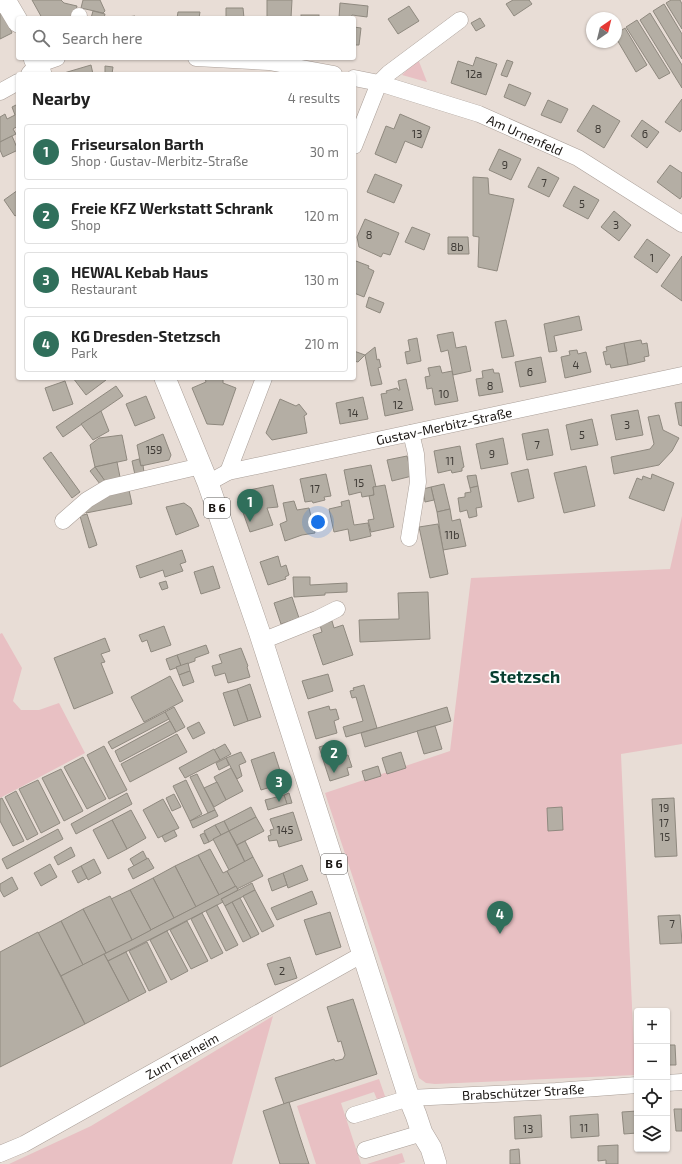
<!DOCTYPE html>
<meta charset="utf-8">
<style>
:root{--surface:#fff;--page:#f6f6f6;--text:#222;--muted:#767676;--line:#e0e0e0;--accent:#306f5b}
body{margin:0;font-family:"Exo 2",sans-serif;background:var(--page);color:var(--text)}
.controls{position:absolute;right:12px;bottom:12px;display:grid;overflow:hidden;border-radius:4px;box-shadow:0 1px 3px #0004}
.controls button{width:36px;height:36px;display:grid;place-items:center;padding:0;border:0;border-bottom:1px solid var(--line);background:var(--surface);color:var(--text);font:20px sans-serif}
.compass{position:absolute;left:586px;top:12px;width:36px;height:36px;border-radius:50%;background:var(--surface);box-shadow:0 1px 3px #0004;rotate:35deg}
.you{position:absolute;left:318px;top:522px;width:14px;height:14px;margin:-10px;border:3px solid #fff;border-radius:50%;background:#1a73e8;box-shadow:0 0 0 6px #1a73e833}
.badge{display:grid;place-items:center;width:26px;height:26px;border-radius:50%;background:var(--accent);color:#fff;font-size:13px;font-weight:700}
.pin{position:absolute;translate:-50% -33px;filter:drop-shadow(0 1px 2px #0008)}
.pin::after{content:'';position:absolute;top:21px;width:14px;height:12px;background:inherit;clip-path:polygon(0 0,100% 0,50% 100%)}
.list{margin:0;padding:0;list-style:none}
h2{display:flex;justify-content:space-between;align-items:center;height:52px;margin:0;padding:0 16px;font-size:17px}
h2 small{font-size:13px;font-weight:400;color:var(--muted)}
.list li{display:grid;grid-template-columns:26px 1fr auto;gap:12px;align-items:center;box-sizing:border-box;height:56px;margin:0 8px 8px;padding:0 8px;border:1px solid var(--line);border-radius:4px}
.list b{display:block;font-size:15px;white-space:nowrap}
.list p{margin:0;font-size:13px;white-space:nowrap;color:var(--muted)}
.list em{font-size:13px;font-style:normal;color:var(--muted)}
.icon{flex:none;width:22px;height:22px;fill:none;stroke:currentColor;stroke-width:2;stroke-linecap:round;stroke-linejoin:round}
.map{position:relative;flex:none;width:682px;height:1164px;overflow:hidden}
.search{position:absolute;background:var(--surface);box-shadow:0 1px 3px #0004;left:16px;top:16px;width:340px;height:44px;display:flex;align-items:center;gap:10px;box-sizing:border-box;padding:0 14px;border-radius:4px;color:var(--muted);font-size:15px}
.panel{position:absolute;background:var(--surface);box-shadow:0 1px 3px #0004;left:16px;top:72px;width:340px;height:308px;border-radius:4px}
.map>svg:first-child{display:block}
.green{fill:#e8c0c3}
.building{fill:#b4aea4;stroke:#8f897f}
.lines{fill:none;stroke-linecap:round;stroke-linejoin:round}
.minor-casing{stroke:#aa9f98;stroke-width:17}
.major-casing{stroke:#aa9f98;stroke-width:22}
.minor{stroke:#fff;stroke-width:16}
.major{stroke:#fff;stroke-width:21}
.labels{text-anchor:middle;stroke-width:3.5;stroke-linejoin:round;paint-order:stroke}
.number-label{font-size:11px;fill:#3e3a35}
.shield{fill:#fff;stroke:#5d5a58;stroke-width:1}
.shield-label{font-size:12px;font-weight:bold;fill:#171310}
.street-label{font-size:13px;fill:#171310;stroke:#fff}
.district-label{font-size:17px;font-weight:bold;fill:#083f30;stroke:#fff}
</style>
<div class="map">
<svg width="682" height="1164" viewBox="0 0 682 1164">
<rect width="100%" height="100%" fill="#e8ddd6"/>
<!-- green -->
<g class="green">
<polygon points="418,59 427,82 402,75"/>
<polygon points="682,516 682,744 621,754 635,1075 435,1084 426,1083 419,1078 325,793 450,751 471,578 670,569"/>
<polygon points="2,633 22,668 13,701 21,710 39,710 59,703 85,753 0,798 0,634"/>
<polygon points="273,1016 232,1164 9,1164 91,1126"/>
<polygon points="379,1079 386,1099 378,1102 374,1092 341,1103 361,1164 316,1164 297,1106"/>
<polygon points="402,1153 405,1162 398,1164 367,1164"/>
</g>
<!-- building -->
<g class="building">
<polygon points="32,0 61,0 64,3 77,6 74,18 42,18"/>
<polygon points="83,0 100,0 105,11 103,13 81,8"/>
<polygon points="267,0 292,0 291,18 267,18"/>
<polygon points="513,0 529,0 532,4 514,16 506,4"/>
<polygon points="671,0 680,0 682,4 682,29 666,3"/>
<polygon points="340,3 368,6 367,17 352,15 351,18 339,18"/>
<polygon points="664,4 682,34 682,59 653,11"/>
<polygon points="409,6 419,21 398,34 388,19"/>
<polygon points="1,8 12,33 0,39 0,9"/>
<polygon points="226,8 243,8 244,18 226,18"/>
<polygon points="93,11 105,14 104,18 91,18"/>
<polygon points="178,12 200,12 199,18 177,18"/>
<polygon points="650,13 682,65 682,88 640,20"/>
<rect x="301" y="15" width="18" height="3"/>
<polygon points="135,16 135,18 120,18"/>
<polygon points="480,18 485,26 476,31 471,23"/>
<polygon points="637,20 670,73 659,79 626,27"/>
<polygon points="354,27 361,28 359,45 354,45"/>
<polygon points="625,28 647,65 636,72 616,38 616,34"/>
<polygon points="476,57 497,64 486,95 451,83 458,61 473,66"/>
<polygon points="507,60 513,62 507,77 501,75"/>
<polygon points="91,65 93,74 65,74 64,73"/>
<polygon points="105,66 113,67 112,74 105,74"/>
<polygon points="509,84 531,93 525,106 504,97"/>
<polygon points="682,99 682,129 680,132 665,122"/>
<polygon points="548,100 568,109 561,123 541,115"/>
<polygon points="18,104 18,126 13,129 16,134 0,142 0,117 5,114 7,119 15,115 12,107"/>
<polygon points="593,105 620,121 604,148 577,131"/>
<polygon points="400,114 430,127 422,148 405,141 396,163 375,154 386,126 394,129"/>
<polygon points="642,120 659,132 647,148 631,136"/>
<polygon points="12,136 18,150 3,157 0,150 0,142"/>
<polygon points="499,149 521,159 511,180 489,170"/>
<polygon points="670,165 682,173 682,196 680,199 657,182"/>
<polygon points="538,167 559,178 549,197 528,187"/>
<polygon points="375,174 402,185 394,203 367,192"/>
<polygon points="473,177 488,178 489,194 514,199 497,271 478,267 479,237 473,236"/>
<polygon points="574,186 599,200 588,219 563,206"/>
<polygon points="18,190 18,214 15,216 4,200"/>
<polygon points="614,211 631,225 619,241 601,227"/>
<polygon points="365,219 399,233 390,255 383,253 381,257 359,247 357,237"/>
<polygon points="412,227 430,234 424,250 405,242"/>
<polygon points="448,237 468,237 469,254 448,254"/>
<polygon points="647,239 670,255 657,273 634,257"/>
<polygon points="682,256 682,301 661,286"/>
<polygon points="356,261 369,266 368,268 374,271 364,297 354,293 354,262 356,262"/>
<polygon points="369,297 384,303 380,313 366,307"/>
<polygon points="579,316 582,330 554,336 557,351 549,352 544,324"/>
<polygon points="506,320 514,356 502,358 495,322"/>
<polygon points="453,332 456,348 466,346 471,371 453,375 448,350 441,352 437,335"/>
<polygon points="417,338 421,361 407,364 405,352 410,351 408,340"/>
<polygon points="641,340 642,344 647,343 649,356 644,357 645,361 628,365 624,343"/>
<polygon points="624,343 628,365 611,368 610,364 606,365 603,352 607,351 606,347"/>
<polygon points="375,347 377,360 379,359 381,367 378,368 382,384 371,386 365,355"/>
<polygon points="577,350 578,354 586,352 591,372 565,378 561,357 570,355 569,351"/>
<polygon points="354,351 365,355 358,362 354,361"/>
<polygon points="541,357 546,382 520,387 515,362"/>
<polygon points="440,366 442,373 452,371 458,401 435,405 432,388 427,389 425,377 430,376 428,368"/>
<polygon points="493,369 494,373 499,373 503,392 479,396 476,379 483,378 482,371"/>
<polygon points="73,378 106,378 106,380 86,395"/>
<polygon points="205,378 223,378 223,383 236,388 223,425 207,424 192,388 206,382"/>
<polygon points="406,379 413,410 385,416 381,394 387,393 386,391 397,388 398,390 400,390 398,381"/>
<polygon points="65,381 73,404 53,411 45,388"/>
<polygon points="116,386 123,396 63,437 56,427"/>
<polygon points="146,396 155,418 135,426 126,404"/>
<polygon points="363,397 368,419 340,424 336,403"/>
<polygon points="280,399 296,406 299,404 307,414 304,416 307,433 272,440 266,433"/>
<polygon points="682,402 682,426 679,425 675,403"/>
<polygon points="638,410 643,435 616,440 611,415"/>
<polygon points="101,411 109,431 93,440 81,424"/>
<polygon points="659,415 663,430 679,438 672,451 659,465 614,474 611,457 650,449 654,444 648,417"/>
<polygon points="592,419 598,445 571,450 566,425"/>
<polygon points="548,429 553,455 527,460 522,434"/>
<polygon points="163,434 171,455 169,460 141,466 137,445"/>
<polygon points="122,435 127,460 95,467 90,445 99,438"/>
<polygon points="503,438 508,464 481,469 476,444"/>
<polygon points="460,446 464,467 462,468 462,471 452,473 451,470 438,473 434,451"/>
<polygon points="51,452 80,492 72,498 43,458"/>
<polygon points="407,456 412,476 392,481 387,460"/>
<polygon points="139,459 141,466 143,465 144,473 135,475 132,461"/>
<polygon points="117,462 120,477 105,481 95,467"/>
<polygon points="371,465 376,487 373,487 374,495 362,497 361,492 349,495 344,470"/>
<polygon points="586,466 595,506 564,513 554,473"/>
<polygon points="95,467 105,481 100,484 90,471"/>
<polygon points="528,469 534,498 518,502 511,473"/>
<polygon points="326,474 331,496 324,497 325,500 313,503 312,501 305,502 300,479"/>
<polygon points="652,474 674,483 664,511 629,498 637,478 642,480 643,476 651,479"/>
<polygon points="476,475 478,486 470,488 467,476"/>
<polygon points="444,484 450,509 437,512 431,487"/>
<polygon points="273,485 278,507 267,508 273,525 250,532 240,504 245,491"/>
<polygon points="385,485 394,527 371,532 368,520 374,519 369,496 374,495 373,487"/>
<polygon points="478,486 482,507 476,508 477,516 469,518 467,510 460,512 458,498 465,497 465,493 471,492 470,488"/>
<polygon points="431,487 434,500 425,502 423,489"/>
<polygon points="129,490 132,504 86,513 85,506 111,493"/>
<polygon points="349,500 354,525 368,523 371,536 350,541 348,529 334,532 329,509 342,506 341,502"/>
<polygon points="294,501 297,510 309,508 315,533 302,535 285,541 280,524 287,521 283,503"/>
<polygon points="184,503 191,508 199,526 176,535 166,507"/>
<polygon points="450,509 452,521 460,519 466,546 443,550 437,512"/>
<polygon points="87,514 97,545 89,548 80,516"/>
<polygon points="438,524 448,574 430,578 419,527"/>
<polygon points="182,550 186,562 180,564 183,571 165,577 163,570 140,578 136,566"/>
<polygon points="278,556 281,567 286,565 289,575 285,577 286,579 268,585 260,562"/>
<polygon points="213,566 220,588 201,594 194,572"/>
<polygon points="293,577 310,577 310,585 347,583 347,592 325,593 325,595 294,597"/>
<polygon points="166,581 168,588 162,590 159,583"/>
<polygon points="428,592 430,639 360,642 359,620 399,619 398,593"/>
<polygon points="292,597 299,618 281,624 274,603"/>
<polygon points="332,621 334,628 343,625 353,655 323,665 313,635 322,632 320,625"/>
<polygon points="164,626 171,645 151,652 147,640 142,642 139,635"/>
<polygon points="105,638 110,651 101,654 105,662 101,663 113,693 74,709 54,658"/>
<polygon points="206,645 209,653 195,658 195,661 181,666 177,655"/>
<polygon points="241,648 248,666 247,667 250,677 228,683 225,673 215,676 212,666 222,663 219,655"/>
<polygon points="177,655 181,666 170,670 166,659"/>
<polygon points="188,663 190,671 179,675 176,667"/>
<polygon points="190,671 194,682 183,686 179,675"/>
<polygon points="328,674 333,691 308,699 302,681"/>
<polygon points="170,676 183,701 144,722 131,697"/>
<polygon points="250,684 261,717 248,721 237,689"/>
<polygon points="364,685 377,728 346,737 343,727 363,721 356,697 352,698 350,691 354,690 353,688"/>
<polygon points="237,689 248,721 234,726 223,693"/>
<polygon points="329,706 330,710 336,709 339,719 334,721 337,733 316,739 308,712"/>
<polygon points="174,707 185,727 176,732 165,712"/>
<polygon points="447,707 451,721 365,747 361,733"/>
<polygon points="165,712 169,719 112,749 108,742"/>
<polygon points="170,721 176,732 120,762 115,751"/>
<polygon points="199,722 205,733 193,739 187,728"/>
<polygon points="435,726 442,749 424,754 417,731"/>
<polygon points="177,734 187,752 130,782 121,764"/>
<polygon points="336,742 339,750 341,750 343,756 348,755 352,767 347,768 349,775 330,781 319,747"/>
<polygon points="225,744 231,754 220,760 214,750"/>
<polygon points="104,746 127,790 109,799 87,755"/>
<polygon points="214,749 220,760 185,778 179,768"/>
<polygon points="241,752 246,762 239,765 242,776 237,779 226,758"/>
<polygon points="274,752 284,783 261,790 251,760"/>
<polygon points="401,752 406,768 387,774 382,758"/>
<polygon points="83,757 106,799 87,809 64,767"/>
<polygon points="226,758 229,765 219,770 216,763"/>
<polygon points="378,766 381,776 365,781 362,771"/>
<polygon points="231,768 243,791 226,800 214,777"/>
<polygon points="61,769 83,811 64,821 42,778"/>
<polygon points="197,774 215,810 208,813 190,777"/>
<polygon points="38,780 60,823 41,833 19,789"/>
<polygon points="186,780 202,814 190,821 173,786"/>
<polygon points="217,782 226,800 214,807 204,788"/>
<polygon points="16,791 38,834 27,840 5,797"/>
<polygon points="127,793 132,804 76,834 71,824"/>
<polygon points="289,793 292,803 287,804 284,795"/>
<polygon points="174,794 181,807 172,811 166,798"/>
<polygon points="284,795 287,804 268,810 265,800"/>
<polygon points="2,798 24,841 13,846 0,821 0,799"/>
<polygon points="674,798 677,856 655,857 652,799"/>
<polygon points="163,799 179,828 158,838 143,810"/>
<polygon points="251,807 256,817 229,831 224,821"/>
<polygon points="562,807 563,830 548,831 547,808"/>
<polygon points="131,810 146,838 127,849 112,820"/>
<polygon points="215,810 218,816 193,828 190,821"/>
<polygon points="293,812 302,840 279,847 277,840 269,841 268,836 271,835 270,830 274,829 270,819"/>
<polygon points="256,817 264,831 237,845 229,831"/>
<polygon points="112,820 127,849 108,859 93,830"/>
<polygon points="224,821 229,831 221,835 215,825"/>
<polygon points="215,825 221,835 209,842 204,831"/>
<polygon points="58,829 63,839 7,869 2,859"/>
<polygon points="174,830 177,836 165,842 162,836"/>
<polygon points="229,831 245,862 229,870 213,839"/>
<polygon points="204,833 209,842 204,844 200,835"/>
<polygon points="245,841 253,857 245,862 237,845"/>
<polygon points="71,847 75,856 58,865 54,857"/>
<polygon points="210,849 223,873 227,871 236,886 219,895 198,855"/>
<polygon points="143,851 147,859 134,866 130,859"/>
<polygon points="198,855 219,895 196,907 175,866"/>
<polygon points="253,857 263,876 237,889 227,871"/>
<polygon points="148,858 154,868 133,879 128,869"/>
<polygon points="94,859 101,873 88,880 81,866"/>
<polygon points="50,864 57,877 41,886 34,873"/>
<polygon points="302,865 308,880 288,888 283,873"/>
<polygon points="81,866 87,878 78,883 72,871"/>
<polygon points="175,866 196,907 174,918 153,878"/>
<polygon points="283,873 287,885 272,891 268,879"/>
<polygon points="12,877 18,889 4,897 0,890 0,884"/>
<polygon points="153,878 174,918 151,930 130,890"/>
<polygon points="252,883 255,890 225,906 221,899"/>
<polygon points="236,886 238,890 221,899 223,902 108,961 104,954"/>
<polygon points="130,890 151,930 132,940 111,899"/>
<polygon points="255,890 274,926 262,932 243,896"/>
<polygon points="312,891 317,904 277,920 271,908"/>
<polygon points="110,896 132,940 106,953 83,909"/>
<polygon points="240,898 259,934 251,938 232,902"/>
<polygon points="232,902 251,938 243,942 225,906"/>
<polygon points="217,905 238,945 226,951 206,911"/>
<polygon points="83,909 106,953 83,965 61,921"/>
<polygon points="330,912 341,947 316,955 304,920"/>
<polygon points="202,913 223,953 211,959 191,919"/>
<polygon points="680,915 682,943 660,944 658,916"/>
<polygon points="61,921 83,965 61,976 38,933"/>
<polygon points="187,921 208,961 191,969 170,930"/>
<polygon points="167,931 188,971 171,980 150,940"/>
<polygon points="38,932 85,1024 0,1067 0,952"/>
<polygon points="147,942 167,982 149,991 129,951"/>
<polygon points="126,952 146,992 129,1001 108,961"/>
<polygon points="104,954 129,1001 85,1024 61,976"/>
<polygon points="290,957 297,978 275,985 267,964"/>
<polygon points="353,999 377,1074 284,1104 275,1078 334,1059 335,1061 343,1059 345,1055 341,1041 338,1042 327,1007"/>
<polygon points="667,1045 675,1045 676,1065 667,1065"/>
<polygon points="289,1102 300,1137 309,1164 280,1164 263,1111"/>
<polygon points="674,1109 682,1109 682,1131 676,1131"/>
<polygon points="637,1111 637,1133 624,1134 622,1112"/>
<polygon points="598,1114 599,1136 571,1138 570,1116"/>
<polygon points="541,1115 542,1137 515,1139 514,1117"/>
<polygon points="618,1145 618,1164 606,1164 606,1160 598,1161 598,1146"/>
<polygon points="519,1149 520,1164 510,1164 510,1150"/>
</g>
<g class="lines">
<!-- minor casing -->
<g class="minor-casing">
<g id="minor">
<polyline points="79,18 79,16"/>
<polyline points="196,58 269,62 334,74"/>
<polyline points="29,74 37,65 57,58"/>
<polyline points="354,78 379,83 479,114 578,158 682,224"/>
<polyline points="0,92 18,82"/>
<polyline points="354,146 379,83 389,73 460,20"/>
<polyline points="228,472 264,378"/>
<polyline points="208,483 228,472 682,375"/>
<polyline points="63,521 87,500 107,488 201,466"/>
<polyline points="409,538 418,482 416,454 411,433"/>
<polyline points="262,641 317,619 337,609"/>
<polyline points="667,1083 682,1082"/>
<polyline points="354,1115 409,1098 556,1091 637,1085"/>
<polyline points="365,1150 422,1133"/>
<polyline points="0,1154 24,1144 363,954"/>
</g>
</g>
<!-- major casing -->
<g class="major-casing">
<g id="major">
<polyline points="5,0 18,22"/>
<polyline points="34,58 41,74"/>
<polyline points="165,378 208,483 259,631 409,1098 416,1115 422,1133 431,1148 436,1164"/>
</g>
</g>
<!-- minor -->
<use href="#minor" class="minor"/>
<!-- major -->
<use href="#major" class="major"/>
</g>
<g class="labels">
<!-- number labels -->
<g class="number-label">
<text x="474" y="78">12a</text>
<text x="598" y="133">8</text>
<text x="417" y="138">13</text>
<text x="645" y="138">6</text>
<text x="505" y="169">9</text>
<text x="544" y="187">7</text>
<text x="582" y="208">5</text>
<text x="616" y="229">3</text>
<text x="369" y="239">8</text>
<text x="457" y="251">8b</text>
<text x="652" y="262">1</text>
<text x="576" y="369">4</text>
<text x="530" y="376">6</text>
<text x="490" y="390">8</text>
<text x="444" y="398">10</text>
<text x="398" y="409">12</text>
<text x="353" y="417">14</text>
<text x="627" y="429">3</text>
<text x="582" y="439">5</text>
<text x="537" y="449">7</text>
<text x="154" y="454">159</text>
<text x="492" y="458">9</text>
<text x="450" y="465">11</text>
<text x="359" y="487">15</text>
<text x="315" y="493">17</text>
<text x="452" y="539">11b</text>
<text x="664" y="812">19</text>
<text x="664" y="827">17</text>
<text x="285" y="834">145</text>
<text x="665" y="841">15</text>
<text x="672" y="928">7</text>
<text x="282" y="975">2</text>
<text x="584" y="1132">11</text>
<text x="528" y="1133">13</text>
</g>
<!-- shield labels -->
<g class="shield">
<rect x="204" y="498" width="26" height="20" rx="3"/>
<rect x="321" y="854" width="26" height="20" rx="3"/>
</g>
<g class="shield-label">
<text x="217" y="512">B 6</text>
<text x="334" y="868">B 6</text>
</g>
<!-- street labels -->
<g class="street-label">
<text transform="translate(525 135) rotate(24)" y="5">Am Urnenfeld</text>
<text transform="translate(444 426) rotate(-12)" y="5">Gustav-Merbitz-Straße</text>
<text transform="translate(182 1056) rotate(-29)" y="5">Zum Tierheim</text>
<text transform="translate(523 1092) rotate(-3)" y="5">Brabschützer Straße</text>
</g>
<!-- district labels -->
<g class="district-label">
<text x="525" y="683">Stetzsch</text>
</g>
</g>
</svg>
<div class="controls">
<button>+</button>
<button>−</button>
<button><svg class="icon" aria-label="locate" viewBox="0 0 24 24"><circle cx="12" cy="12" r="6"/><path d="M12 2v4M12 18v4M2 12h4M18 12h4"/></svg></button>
<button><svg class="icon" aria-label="layers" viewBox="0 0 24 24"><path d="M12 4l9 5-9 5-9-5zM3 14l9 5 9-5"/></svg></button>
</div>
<svg class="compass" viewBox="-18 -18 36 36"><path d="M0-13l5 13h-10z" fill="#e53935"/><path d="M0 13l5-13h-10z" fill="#767676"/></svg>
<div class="you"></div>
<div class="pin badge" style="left:250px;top:522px">1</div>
<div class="pin badge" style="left:334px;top:773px">2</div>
<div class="pin badge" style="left:279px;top:802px">3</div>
<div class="pin badge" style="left:500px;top:934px">4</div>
<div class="search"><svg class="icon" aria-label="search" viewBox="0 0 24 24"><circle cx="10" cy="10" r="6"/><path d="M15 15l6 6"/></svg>Search here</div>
<section class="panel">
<h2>Nearby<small>4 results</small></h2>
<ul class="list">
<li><span class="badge">1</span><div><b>Friseursalon Barth</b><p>Shop · Gustav-Merbitz-Straße</p></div><em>30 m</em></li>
<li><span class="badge">2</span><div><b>Freie KFZ Werkstatt Schrank</b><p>Shop</p></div><em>120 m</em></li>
<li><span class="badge">3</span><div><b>HEWAL Kebab Haus</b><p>Restaurant</p></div><em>130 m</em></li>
<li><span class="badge">4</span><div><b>KG Dresden-Stetzsch</b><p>Park</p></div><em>210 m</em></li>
</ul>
</section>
</div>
